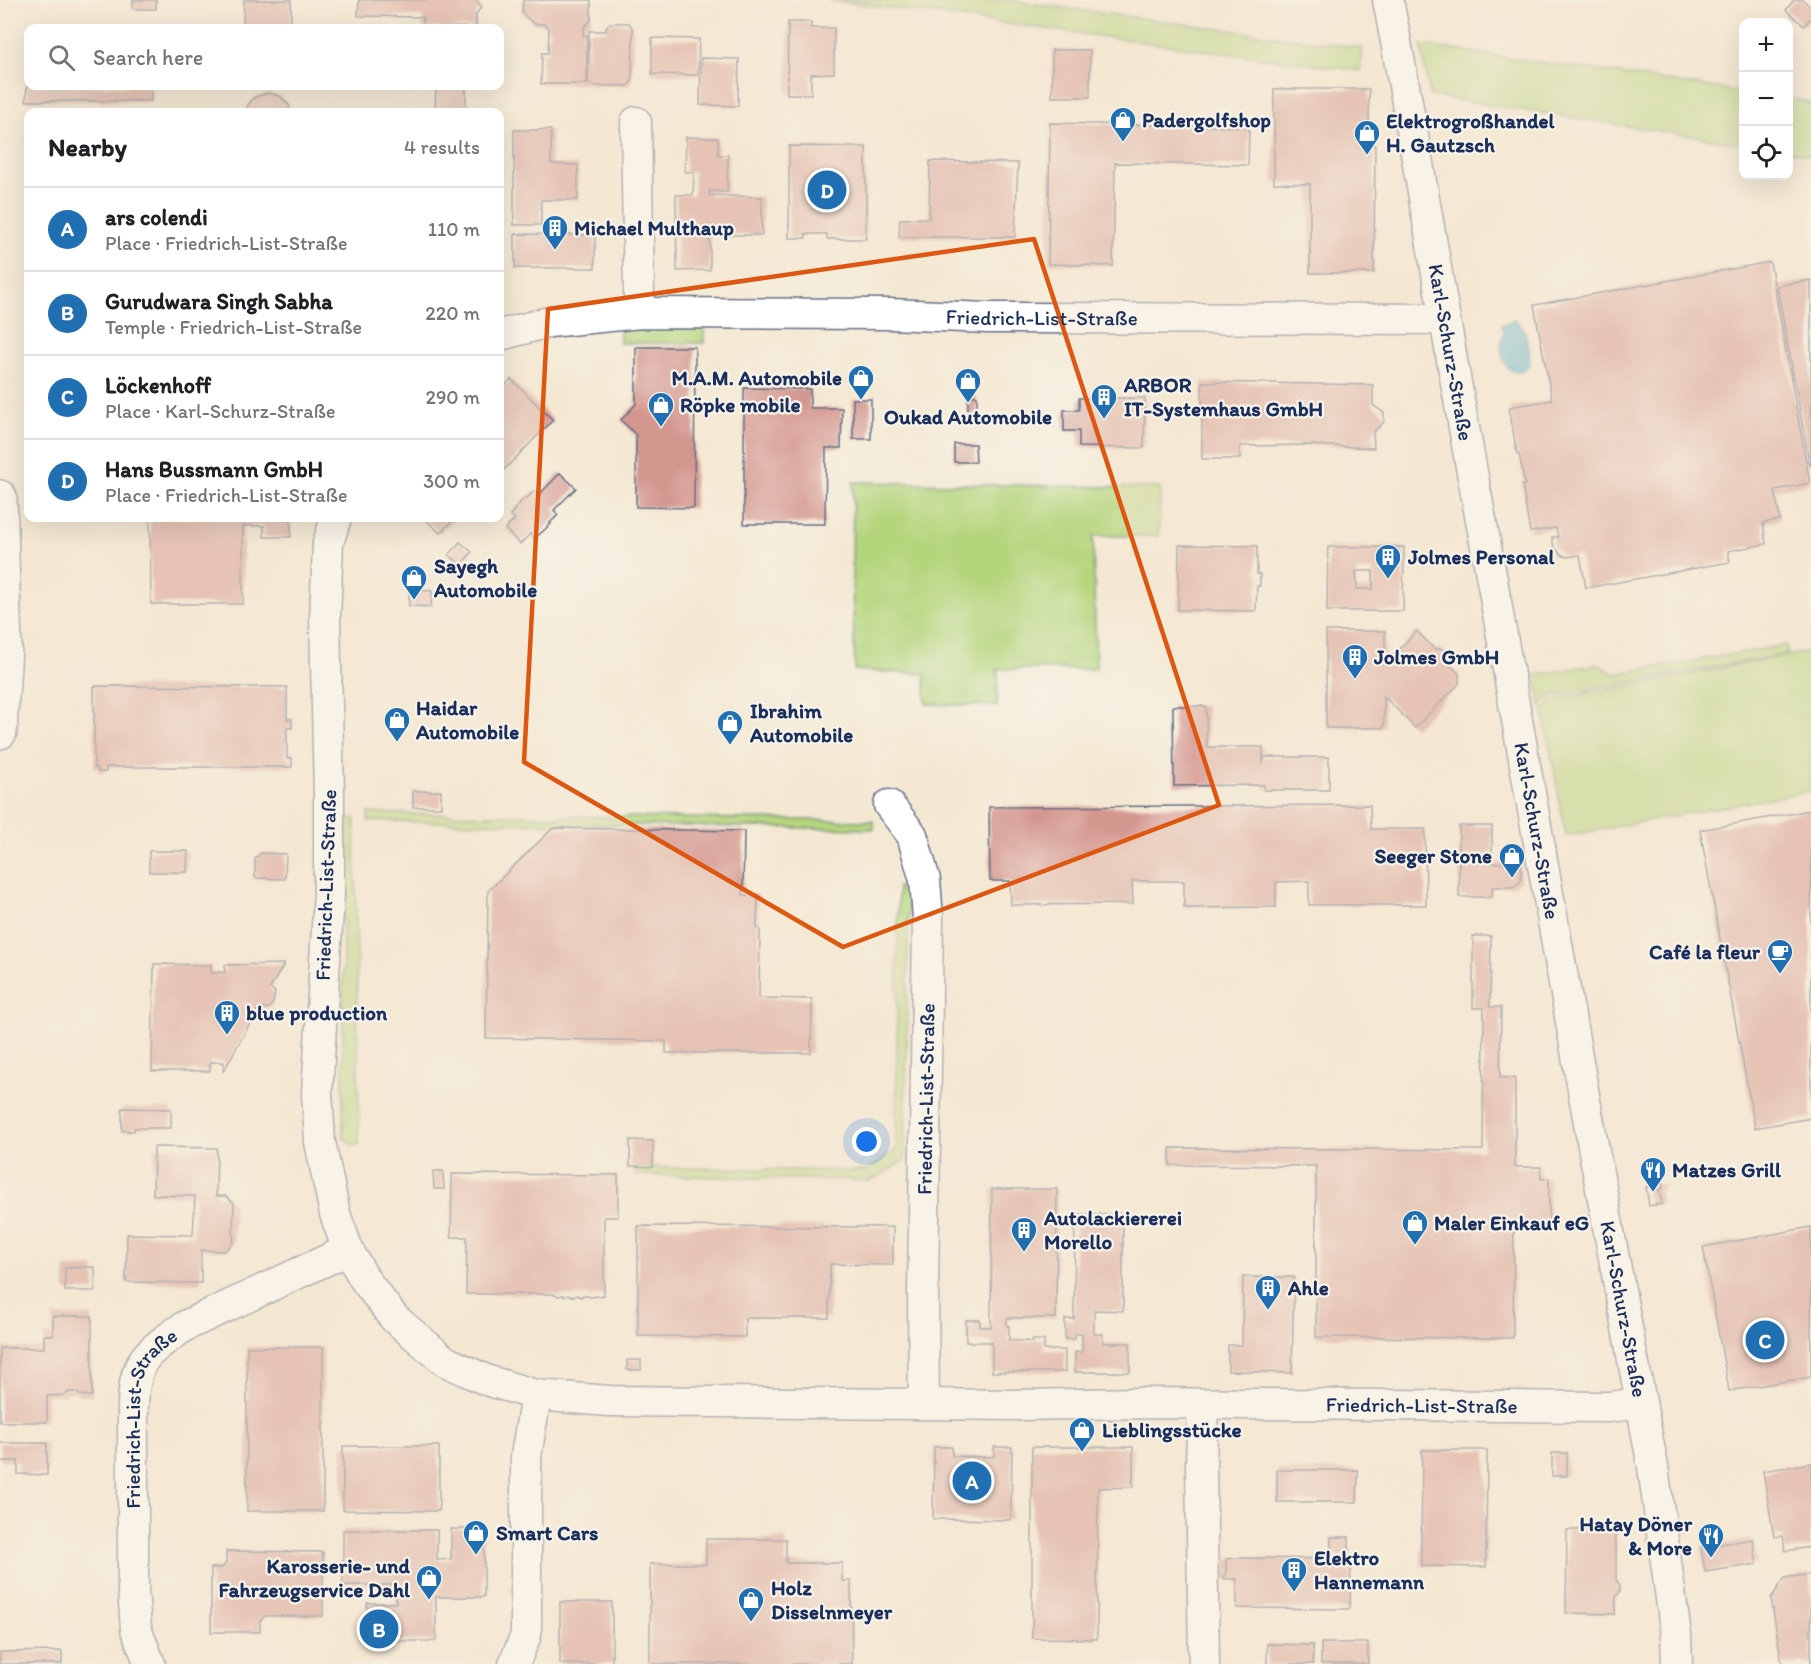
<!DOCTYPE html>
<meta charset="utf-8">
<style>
:root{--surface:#fff;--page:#f6f6f6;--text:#202124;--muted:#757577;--line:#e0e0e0;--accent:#1f6fb2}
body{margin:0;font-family:Itim,sans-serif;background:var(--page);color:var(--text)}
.controls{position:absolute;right:18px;top:18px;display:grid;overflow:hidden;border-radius:12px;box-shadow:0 6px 24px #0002}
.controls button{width:54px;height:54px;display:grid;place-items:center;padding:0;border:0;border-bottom:2px solid var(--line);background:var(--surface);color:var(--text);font:30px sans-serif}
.you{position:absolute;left:867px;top:1142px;width:21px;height:21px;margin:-15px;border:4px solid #fff;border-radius:50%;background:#1a73e8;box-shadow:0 0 0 9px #1a73e833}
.badge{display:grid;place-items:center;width:39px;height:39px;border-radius:50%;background:var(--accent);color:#fff;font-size:20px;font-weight:700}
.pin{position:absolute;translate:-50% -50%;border:3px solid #fff;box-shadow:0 2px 6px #0006}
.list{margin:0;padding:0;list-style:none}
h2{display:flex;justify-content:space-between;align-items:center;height:78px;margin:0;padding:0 24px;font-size:26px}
h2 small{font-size:20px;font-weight:400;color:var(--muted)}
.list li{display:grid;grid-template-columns:39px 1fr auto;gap:18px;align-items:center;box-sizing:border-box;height:84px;padding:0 24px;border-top:2px solid var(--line)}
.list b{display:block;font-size:22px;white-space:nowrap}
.list p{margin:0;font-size:20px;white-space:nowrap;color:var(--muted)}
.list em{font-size:20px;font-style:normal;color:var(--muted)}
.icon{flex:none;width:33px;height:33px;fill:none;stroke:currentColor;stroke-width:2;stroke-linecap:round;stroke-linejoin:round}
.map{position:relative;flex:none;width:1811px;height:1664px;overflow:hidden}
.search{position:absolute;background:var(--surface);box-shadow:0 6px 24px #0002;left:24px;top:24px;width:480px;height:66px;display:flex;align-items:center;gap:15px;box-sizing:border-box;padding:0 21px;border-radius:12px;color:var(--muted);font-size:22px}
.panel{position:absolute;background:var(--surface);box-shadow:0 6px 24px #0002;left:24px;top:108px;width:480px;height:414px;border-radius:12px}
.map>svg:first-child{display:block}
.green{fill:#b5d57d;stroke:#68826e;stroke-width:1.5}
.water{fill:#4aadca;stroke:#326e94;stroke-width:1.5}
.building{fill:#d49790;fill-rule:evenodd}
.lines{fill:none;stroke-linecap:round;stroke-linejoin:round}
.minor-casing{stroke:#677087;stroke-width:33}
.major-casing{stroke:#677087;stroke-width:36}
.minor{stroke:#fff;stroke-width:30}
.major{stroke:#fff;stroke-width:33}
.marked{fill:none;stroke:#de5710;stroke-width:4.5;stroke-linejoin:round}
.labels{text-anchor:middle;stroke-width:4.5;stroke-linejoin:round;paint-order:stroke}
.poi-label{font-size:21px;font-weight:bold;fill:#1b2f5e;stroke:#f7f3e8;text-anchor:start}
.street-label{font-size:21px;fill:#1b2f5e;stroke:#f7f3e8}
</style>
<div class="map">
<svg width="1811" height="1664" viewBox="0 0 1811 1664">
<rect width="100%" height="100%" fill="#f7f3e8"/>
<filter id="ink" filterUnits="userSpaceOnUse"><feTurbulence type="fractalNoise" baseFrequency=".0167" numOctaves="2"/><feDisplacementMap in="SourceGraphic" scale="12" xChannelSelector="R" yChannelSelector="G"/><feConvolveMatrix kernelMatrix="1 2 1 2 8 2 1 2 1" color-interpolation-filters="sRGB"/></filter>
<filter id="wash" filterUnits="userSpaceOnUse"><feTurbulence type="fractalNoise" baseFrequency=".008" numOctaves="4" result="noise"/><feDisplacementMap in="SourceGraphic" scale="24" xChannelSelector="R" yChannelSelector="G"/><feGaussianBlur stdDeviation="1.35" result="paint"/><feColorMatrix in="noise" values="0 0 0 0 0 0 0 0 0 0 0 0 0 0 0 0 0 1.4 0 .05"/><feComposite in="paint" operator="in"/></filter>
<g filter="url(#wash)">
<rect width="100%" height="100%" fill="#f4e8d3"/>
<!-- green -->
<g class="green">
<polygon points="828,0 1006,0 1363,48 1360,71"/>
<polygon points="1421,45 1743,92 1743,144 1430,96"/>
<polygon points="1788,99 1811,102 1811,155 1789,151"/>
<rect x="620" y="328" width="84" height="15"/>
<polygon points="853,482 1160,488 1159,536 1093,536 1096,669 998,669 997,706 926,704 925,674 855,670 852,577"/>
<polygon points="1786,645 1788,654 1551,696 1540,706 1536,675 1598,664 1614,674"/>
<polygon points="1811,651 1811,791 1566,836 1543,711 1551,700"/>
<polygon points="368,813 873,821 874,829 368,821"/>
<polygon points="349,818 355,818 359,1145 352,1145 343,1137 343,838"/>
<polygon points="898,887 909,892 905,1160 871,1181 635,1175 636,1167 866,1171 896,1150"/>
</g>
<!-- water -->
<path class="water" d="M1514,320C1529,328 1529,350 1530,365C1506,386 1496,352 1504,332L1501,325Z"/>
<g id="blocks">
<!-- building -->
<g class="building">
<rect x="133" y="0" width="23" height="9"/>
<polygon points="244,0 291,0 291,28 243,28"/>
<polygon points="359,0 475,0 482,7 476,14 476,27 422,28 423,17 358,16"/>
<polygon points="523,0 591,0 591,20 584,27 583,35 587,35 587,84 541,84 542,53 548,53 549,28 544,24 534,24 522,13"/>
<polygon points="1794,0 1803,0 1811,7 1811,18 1804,26 1786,10"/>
<polygon points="788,22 811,22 811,28 834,28 834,73 811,74 811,94 787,94"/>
<polygon points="610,23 629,23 633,29 632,81 628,86 593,86 588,83 589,31 606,31 606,27"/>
<polygon points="652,38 699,39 698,75 652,74"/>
<rect x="1052" y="50" width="38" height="47"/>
<polygon points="701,58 739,59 738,106 700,105"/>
<polygon points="27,86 151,86 151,101 26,101"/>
<polygon points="436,86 466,86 466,110 435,110"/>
<polygon points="1274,89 1369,89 1369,145 1375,145 1374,273 1310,273 1310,184 1274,183"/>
<polygon points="268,93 280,96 289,105 290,112 246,112 248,105 255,97"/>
<polygon points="1050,123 1249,127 1248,165 1115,163 1113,266 1048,264"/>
<polygon points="514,130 551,130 551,164 578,165 578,200 541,200 541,225 514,225"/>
<polygon points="686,137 718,138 718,155 728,155 727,192 709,191 709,195 762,197 762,235 710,235 710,270 677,271 676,195 693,195 694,172 685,172"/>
<polygon points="789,146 866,147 866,239 827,239 827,234 805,234 806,238 789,238"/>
<polygon points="930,161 1018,163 1015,237 899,237 900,219 929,218"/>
<polygon points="515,234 595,235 595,268 515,268"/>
<polygon points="1770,262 1810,483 1775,490 1780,520 1763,523 1766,544 1728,551 1730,562 1586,588 1580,555 1567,557 1562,555 1554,547 1552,537 1558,537 1556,528 1530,532 1522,485 1525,485 1519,454 1517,454 1509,407 1552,400 1534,305"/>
<polygon points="1811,280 1811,466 1810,466 1777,286"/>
<polygon points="636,347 695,347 694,508 636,507 636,435 621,420 636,404"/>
<polygon points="511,379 553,420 500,474 500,391"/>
<polygon points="1202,382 1373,385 1373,405 1384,413 1384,422 1373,432 1374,448 1307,445 1240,446 1240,459 1202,459"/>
<polygon points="744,388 810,389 810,408 842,408 841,448 826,448 825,524 744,524"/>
<rect x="968" y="396" width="9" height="18"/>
<polygon points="1079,398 1145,398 1144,448 1079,447 1079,431 1064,431 1064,410 1079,410"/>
<rect x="853" y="399" width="18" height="40"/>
<polygon points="954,444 975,444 976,462 954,462"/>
<polygon points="560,473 576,488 554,510 558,515 550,523 551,524 534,539 530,534 520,544 505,529 515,519 510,515 525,497 526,499 534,491 539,495"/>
<polygon points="150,518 291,518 291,537 264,537 264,526 243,526 243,604 151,604"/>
<polygon points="424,518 456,518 440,533"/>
<polygon points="460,542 472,552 461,565 449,555"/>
<polygon points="1179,545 1257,546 1257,574 1260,574 1260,586 1257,586 1256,611 1178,610"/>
<path d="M1328,547H1404L1403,611H1327ZM1356,571H1373V589H1357Z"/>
<polygon points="409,590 432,591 431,607 409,606"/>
<polygon points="1326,631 1385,631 1385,663 1417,631 1434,649 1443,649 1443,658 1459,674 1459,684 1415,728 1384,696 1384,728 1326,728"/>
<polygon points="94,686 287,687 287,719 292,719 292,728 287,728 287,758 292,758 292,767 106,767 106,772 98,772 98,768 94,768"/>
<polygon points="1173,706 1206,706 1207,747 1263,747 1263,764 1264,757 1329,757 1329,790 1264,790 1264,785 1174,786"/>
<rect x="413" y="791" width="28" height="16"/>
<polygon points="1370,805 1371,829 1425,829 1426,905 1309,905 1309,881 1276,882 1276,907 1184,908 1184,881 1132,881 1133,904 1011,905 1010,881 990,881 989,807"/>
<polygon points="1811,810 1811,1118 1755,1128 1700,830"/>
<polygon points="1459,826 1492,826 1492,863 1521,862 1521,881 1514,887 1492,887 1492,897 1459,897"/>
<polygon points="553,828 744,831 743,895 758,895 757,928 760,929 759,998 812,999 811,1053 666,1053 666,1041 486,1038 488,891"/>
<polygon points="149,851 188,851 187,872 149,872"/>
<polygon points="261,853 286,854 285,879 255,878 255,859"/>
<polygon points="1473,936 1491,936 1490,1007 1501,1007 1500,1078 1515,1078 1515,1167 1541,1167 1541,1179 1549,1178 1549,1229 1521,1229 1521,1220 1514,1221 1513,1338 1316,1337 1316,1166 1170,1165 1170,1148 1483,1150 1484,1008 1473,1008"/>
<polygon points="154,964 211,965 211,973 225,972 225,965 284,964 270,988 275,992 273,1003 269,1008 258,1009 223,1072 224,1062 210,1062 210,1071 152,1071"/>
<polygon points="122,1108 171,1109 171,1128 134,1128 134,1131 122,1131"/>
<polygon points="630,1140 653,1141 653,1167 630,1166"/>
<polygon points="154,1147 217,1148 216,1196 226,1196 234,1203 233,1243 225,1251 201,1250 201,1283 126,1282 127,1234 193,1235 195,1196 153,1195"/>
<polygon points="433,1171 443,1171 444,1189 434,1189"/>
<polygon points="452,1174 618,1175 618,1217 604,1217 604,1295 591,1297 583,1295 581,1297 576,1295 574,1297 567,1295 565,1297 563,1295 558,1296 552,1294 466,1294 467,1237 451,1237"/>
<polygon points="1663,1184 1663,1188 1659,1189 1662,1204 1649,1206 1646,1187"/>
<polygon points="992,1189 1057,1189 1056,1318 1007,1318 1007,1326 1009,1326 1009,1340 1033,1342 1033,1340 1044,1340 1044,1350 1065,1350 1065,1372 992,1372 992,1342 966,1342 966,1320 980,1320 980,1327 991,1327"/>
<polygon points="1075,1214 1123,1214 1123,1311 1094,1310 1094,1334 1103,1334 1103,1343 1130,1343 1130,1372 1075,1372 1075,1352 1082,1352 1082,1334 1075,1334 1075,1339 1065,1339 1065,1319 1074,1319"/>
<polygon points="638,1226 893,1227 893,1265 830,1264 829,1318 745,1318 745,1337 638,1336"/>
<polygon points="1811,1227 1811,1377 1729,1391 1703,1247"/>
<polygon points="95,1267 95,1291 65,1291 65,1268"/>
<polygon points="1243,1277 1294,1277 1292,1373 1228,1371 1228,1345 1242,1345"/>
<polygon points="53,1316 92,1316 92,1396 80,1395 76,1392 69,1392 65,1395 47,1396 47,1422 0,1422 0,1348 44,1348 44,1335 53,1335"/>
<rect x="247" y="1347" width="76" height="164"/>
<rect x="627" y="1360" width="14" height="10"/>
<polygon points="0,1443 47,1443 47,1475 18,1474 18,1461 0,1461"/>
<polygon points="343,1446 439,1446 439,1511 343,1510"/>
<polygon points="934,1447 952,1447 952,1456 994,1457 994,1447 1012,1447 1011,1520 933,1519"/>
<polygon points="1032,1447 1133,1447 1133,1487 1098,1488 1097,1639 1032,1638"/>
<polygon points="1422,1450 1487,1450 1486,1567 1421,1566"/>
<rect x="1552" y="1453" width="15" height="23"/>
<polygon points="1811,1463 1811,1547 1785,1551 1783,1536 1774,1537 1763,1471"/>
<polygon points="1277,1470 1358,1470 1357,1502 1277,1502"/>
<polygon points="451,1529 484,1529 484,1597 436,1597 436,1641 367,1641 367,1603 396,1603 396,1585 343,1585 343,1530 437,1530 437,1560 451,1559"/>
<polygon points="1567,1530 1616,1530 1616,1580 1620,1585 1620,1592 1616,1596 1615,1614 1566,1613"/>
<rect x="1331" y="1537" width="18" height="19"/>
<polygon points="706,1539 786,1539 786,1563 842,1563 842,1581 851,1581 852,1664 650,1664 650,1564 706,1564"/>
<polygon points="1753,1539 1757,1564 1705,1572 1701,1547"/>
<polygon points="226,1551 323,1552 323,1616 265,1616 260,1621 260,1632 211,1632 211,1568 222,1568 226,1563"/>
<polygon points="1238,1558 1351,1559 1350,1609 1237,1608 1237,1579 1223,1579 1223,1576 1226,1576 1226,1559"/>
<polygon points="1811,1574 1811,1664 1782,1664 1771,1598 1785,1578"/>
<rect x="560" y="1602" width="52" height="62"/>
<rect x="1321" y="1643" width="47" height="21"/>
<polygon points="1267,1644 1313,1645 1313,1664 1267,1664"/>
<polygon points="62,1651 62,1664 0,1664 0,1652"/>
</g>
</g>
</g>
<g filter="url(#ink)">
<use href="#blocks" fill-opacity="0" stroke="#677087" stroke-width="1.5"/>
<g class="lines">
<!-- minor casing -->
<g class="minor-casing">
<g id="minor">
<path id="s1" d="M1388,0C1423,180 1450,361 1485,541L1594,1151L1653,1467L1676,1635L1677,1664"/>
<polyline points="636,122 639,296 641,313"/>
<path id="s2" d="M500,335L549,322L641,313L890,314L988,318L1445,319"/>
<path id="s3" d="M336,518L328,543L325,619L329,794V894L317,1093L320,1142L335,1214L348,1250L365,1280L394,1318L445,1361L486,1380L536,1395L609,1401L1019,1405L1140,1403L1609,1407L1641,1403"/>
<polyline points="889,805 912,835 925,880 928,918 923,1294 924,1403"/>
<polyline points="1203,1405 1201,1464 1204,1664"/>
<path id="s4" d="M150,1664L136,1629L133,1590V1408C133,1393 135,1374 143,1361C150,1349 175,1333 187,1325L348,1250"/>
<polyline points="514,1664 526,1635 526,1456 536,1395"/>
</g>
</g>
<!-- major casing -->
<g class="major-casing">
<polyline id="major" points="0,497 5,647 0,732"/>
</g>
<!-- minor -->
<use href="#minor" class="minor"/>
<!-- major -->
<use href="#major" class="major"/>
</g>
</g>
<!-- marked area -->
<path d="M0 0H1811V1664H0ZM1034,239L1219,805L843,947L524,762L548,309Z" fill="#f4e8d3" fill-opacity=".55" fill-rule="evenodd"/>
<path class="marked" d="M1034,239L1219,805L843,947L524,762L548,309Z"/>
<!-- icons -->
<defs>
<g id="shop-pin" transform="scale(1.35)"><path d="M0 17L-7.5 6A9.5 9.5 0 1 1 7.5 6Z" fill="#1f6fb2" stroke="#f7f3e8"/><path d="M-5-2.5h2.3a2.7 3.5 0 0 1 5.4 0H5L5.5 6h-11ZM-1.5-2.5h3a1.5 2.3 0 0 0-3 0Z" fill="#fff"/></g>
<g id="building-pin" transform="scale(1.35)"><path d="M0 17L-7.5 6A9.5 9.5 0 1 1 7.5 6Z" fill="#1f6fb2" stroke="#f7f3e8"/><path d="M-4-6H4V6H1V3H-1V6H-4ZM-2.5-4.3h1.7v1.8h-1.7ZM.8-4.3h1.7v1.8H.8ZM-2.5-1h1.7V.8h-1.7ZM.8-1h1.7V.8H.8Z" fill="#fff"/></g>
<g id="cafe-pin" transform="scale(1.35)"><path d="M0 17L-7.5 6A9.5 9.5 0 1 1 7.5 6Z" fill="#1f6fb2" stroke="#f7f3e8"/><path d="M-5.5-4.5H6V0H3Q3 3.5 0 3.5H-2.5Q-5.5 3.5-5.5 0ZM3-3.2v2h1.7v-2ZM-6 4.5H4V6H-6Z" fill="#fff"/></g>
<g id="restaurant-pin" transform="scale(1.35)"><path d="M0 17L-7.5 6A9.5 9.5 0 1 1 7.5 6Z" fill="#1f6fb2" stroke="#f7f3e8"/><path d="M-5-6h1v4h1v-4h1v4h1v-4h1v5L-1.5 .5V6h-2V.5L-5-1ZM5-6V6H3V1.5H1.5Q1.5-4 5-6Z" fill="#fff"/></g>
</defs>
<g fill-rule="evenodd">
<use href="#shop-pin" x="1123" y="120"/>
<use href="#shop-pin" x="1367" y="133"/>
<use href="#building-pin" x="555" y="228"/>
<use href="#shop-pin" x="861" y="378"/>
<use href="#shop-pin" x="968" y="381"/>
<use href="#building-pin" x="1104" y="397"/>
<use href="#shop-pin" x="661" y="405"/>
<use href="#building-pin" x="1388" y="557"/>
<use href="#shop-pin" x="414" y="578"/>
<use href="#building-pin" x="1355" y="657"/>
<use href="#shop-pin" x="397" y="720"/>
<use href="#shop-pin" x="730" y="723"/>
<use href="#shop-pin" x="1512" y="856"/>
<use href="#cafe-pin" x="1780" y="952"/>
<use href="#building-pin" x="227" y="1013"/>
<use href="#restaurant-pin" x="1653" y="1170"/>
<use href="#shop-pin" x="1415" y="1223"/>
<use href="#building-pin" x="1024" y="1230"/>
<use href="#building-pin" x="1268" y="1288"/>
<use href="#shop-pin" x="1082" y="1430"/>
<use href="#shop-pin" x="476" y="1533"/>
<use href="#restaurant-pin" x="1711" y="1536"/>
<use href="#building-pin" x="1294" y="1570"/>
<use href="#shop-pin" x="429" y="1578"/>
<use href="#shop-pin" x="751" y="1600"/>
</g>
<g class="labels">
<!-- poi labels -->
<g class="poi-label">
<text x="1142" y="127">Padergolfshop</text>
<text x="1386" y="128">Elektrogroßhandel<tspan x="1386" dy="24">H. Gautzsch</tspan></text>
<text x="574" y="235">Michael Multhaup</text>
<text x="842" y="385" text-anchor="end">M.A.M. Automobile</text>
<text x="1124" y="392">ARBOR<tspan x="1124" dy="24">IT-Systemhaus GmbH</tspan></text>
<text x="680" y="412">Röpke mobile</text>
<text x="968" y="424" text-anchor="middle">Oukad Automobile</text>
<text x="1408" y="564">Jolmes Personal</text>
<text x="434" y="573">Sayegh<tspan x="434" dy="24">Automobile</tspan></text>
<text x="1374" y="664">Jolmes GmbH</text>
<text x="416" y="715">Haidar<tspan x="416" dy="24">Automobile</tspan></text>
<text x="750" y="718">Ibrahim<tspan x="750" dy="24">Automobile</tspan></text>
<text x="1492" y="863" text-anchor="end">Seeger Stone</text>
<text x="1760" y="959" text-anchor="end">Café la fleur</text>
<text x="246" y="1020">blue production</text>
<text x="1672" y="1177">Matzes Grill</text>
<text x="1044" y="1225">Autolackiererei<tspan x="1044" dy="24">Morello</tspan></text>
<text x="1434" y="1230">Maler Einkauf eG</text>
<text x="1288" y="1295">Ahle</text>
<text x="1102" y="1437">Lieblingsstücke</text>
<text x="1692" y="1531" text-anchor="end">Hatay Döner<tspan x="1692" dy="24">&amp; More</tspan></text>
<text x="496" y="1540">Smart Cars</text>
<text x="1314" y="1565">Elektro<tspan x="1314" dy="24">Hannemann</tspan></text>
<text x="410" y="1573" text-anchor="end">Karosserie- und<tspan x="410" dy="24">Fahrzeugservice Dahl</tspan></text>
<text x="771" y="1595">Holz<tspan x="771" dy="24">Disselnmeyer</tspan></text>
</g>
<!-- street labels -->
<g class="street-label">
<text dy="7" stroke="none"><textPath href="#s2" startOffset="544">Friedrich-List-Straße</textPath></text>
<text dy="7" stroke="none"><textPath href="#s1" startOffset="358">Karl-Schurz-Straße</textPath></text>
<text dy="7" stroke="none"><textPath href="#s1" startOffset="844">Karl-Schurz-Straße</textPath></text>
<text transform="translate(326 885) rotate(-88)" y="7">Friedrich-List-Straße</text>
<text transform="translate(926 1099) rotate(-89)" y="7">Friedrich-List-Straße</text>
<text dy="7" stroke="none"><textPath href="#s1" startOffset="1330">Karl-Schurz-Straße</textPath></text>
<text dy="7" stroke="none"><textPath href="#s3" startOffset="1870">Friedrich-List-Straße</textPath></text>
<text dy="7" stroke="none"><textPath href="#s4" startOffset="254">Friedrich-List-Straße</textPath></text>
</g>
</g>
</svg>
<div class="controls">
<button>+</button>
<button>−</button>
<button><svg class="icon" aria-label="locate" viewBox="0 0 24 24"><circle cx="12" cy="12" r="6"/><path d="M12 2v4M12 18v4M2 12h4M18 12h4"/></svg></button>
</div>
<div class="you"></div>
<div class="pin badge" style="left:972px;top:1481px">A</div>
<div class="pin badge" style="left:379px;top:1629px">B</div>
<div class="pin badge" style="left:1765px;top:1340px">C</div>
<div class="pin badge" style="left:827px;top:190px">D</div>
<div class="search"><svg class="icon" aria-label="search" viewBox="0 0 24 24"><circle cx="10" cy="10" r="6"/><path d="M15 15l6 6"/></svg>Search here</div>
<section class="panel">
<h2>Nearby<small>4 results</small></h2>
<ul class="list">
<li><span class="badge">A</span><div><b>ars colendi</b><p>Place · Friedrich-List-Straße</p></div><em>110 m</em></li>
<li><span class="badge">B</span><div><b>Gurudwara Singh Sabha</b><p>Temple · Friedrich-List-Straße</p></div><em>220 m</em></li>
<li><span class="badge">C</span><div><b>Löckenhoff</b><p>Place · Karl-Schurz-Straße</p></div><em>290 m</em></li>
<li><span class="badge">D</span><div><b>Hans Bussmann GmbH</b><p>Place · Friedrich-List-Straße</p></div><em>300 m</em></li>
</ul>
</section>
</div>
